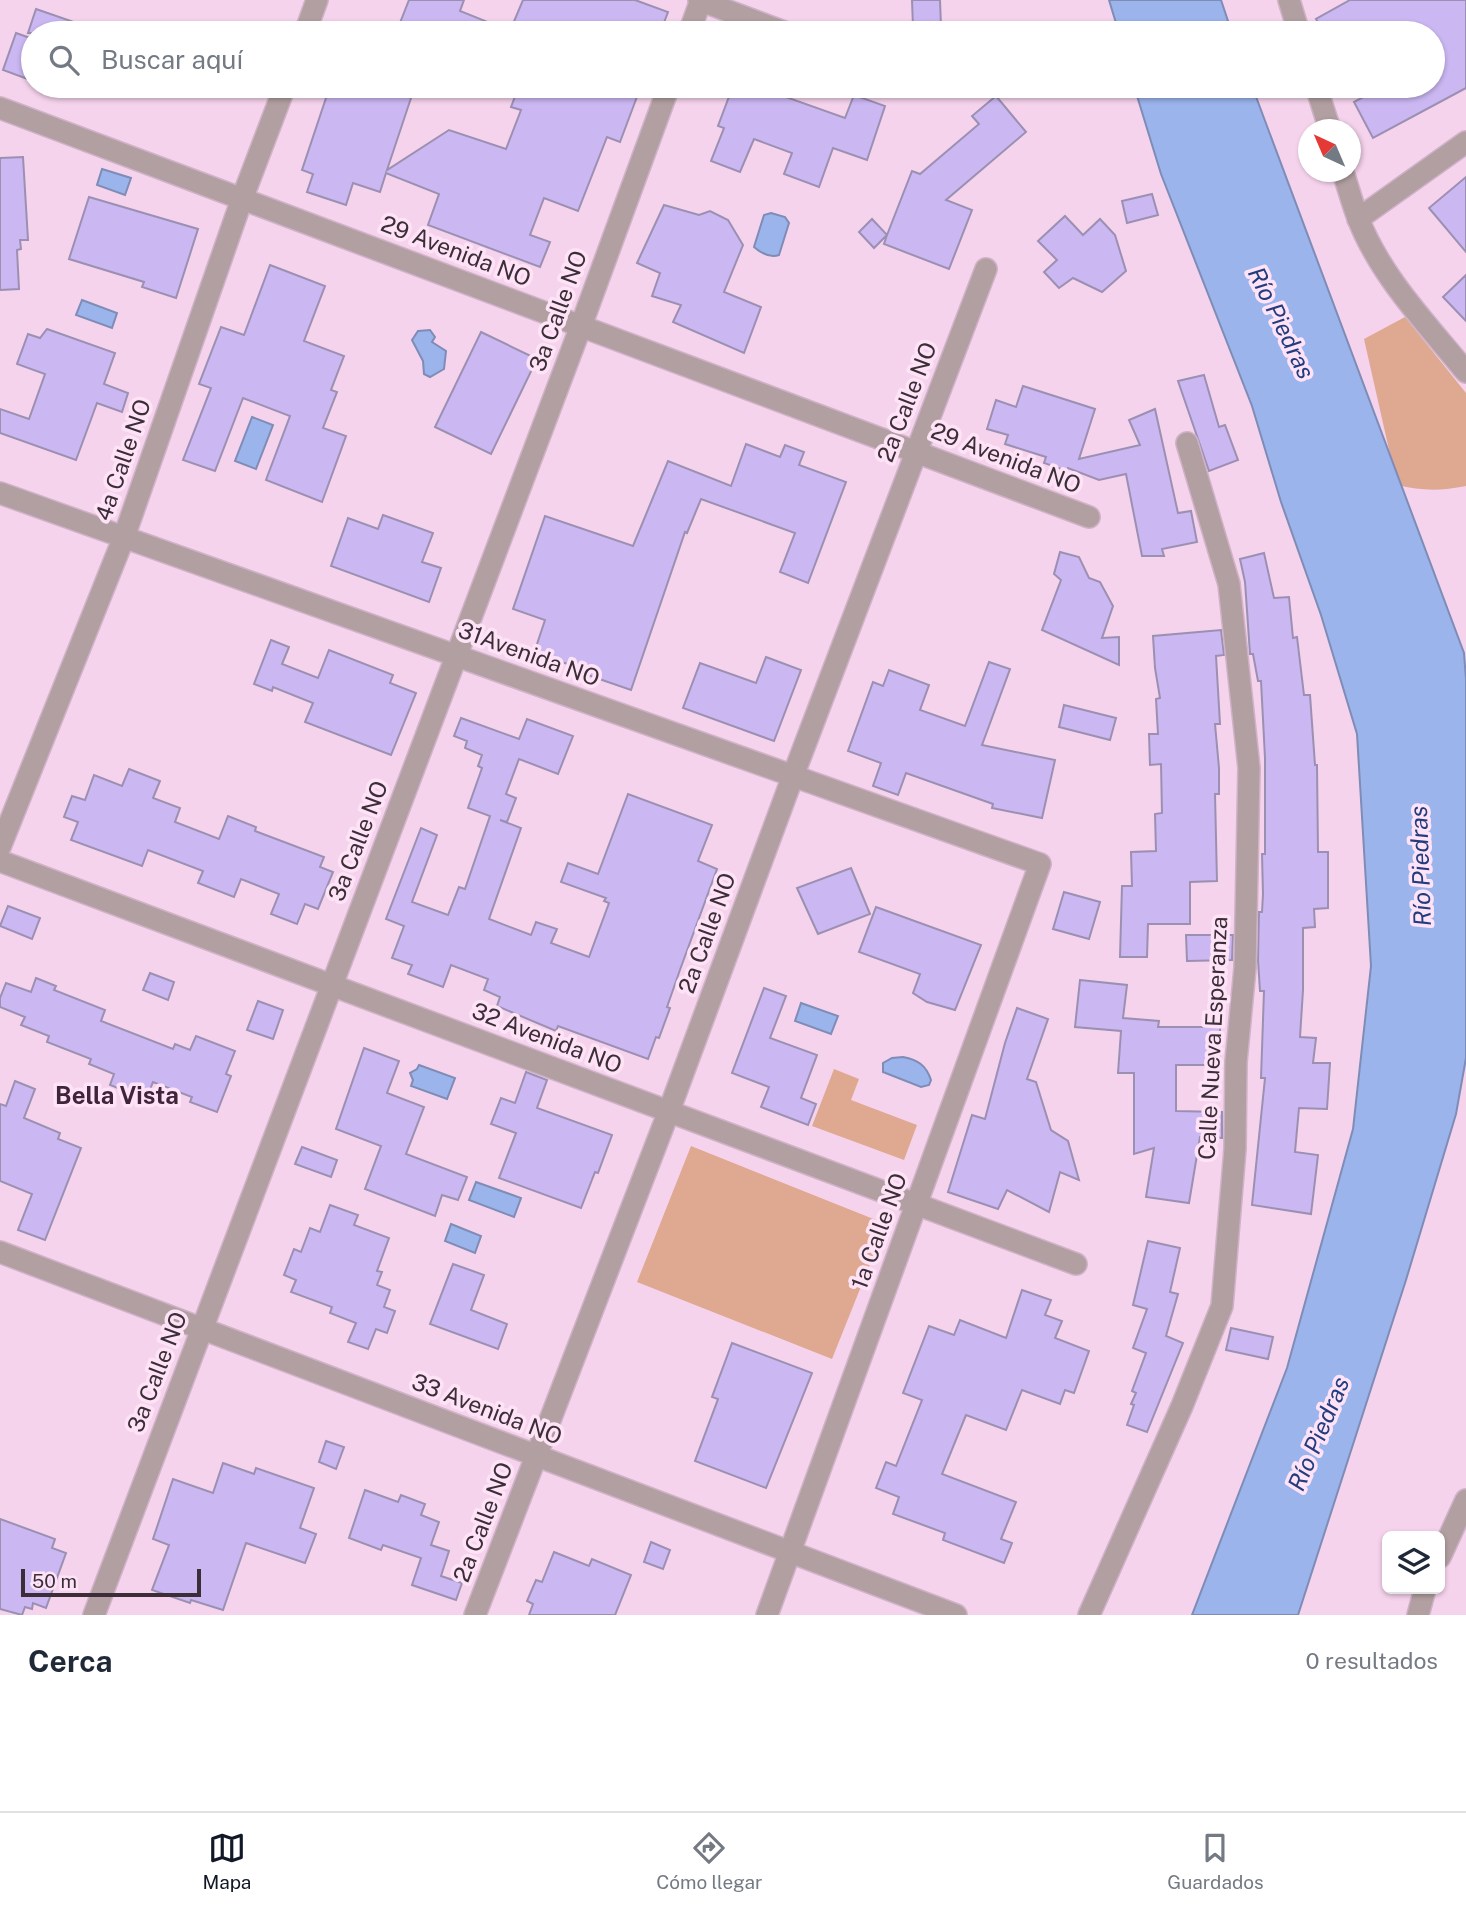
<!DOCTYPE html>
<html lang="es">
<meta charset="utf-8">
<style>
:root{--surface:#fff;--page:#f2f2f3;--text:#1f2937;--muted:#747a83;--line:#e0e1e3;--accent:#111827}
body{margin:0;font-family:"Public Sans",sans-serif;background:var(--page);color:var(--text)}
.controls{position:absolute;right:21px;bottom:21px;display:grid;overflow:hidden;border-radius:10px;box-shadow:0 2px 5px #0004}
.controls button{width:63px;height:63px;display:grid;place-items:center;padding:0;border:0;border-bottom:2px solid var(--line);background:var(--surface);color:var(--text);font:35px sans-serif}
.compass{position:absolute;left:1298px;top:119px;width:63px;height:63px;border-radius:50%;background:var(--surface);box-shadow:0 2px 5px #0004;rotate:316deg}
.scale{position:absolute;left:21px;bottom:18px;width:180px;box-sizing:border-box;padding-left:7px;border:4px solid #3b2e38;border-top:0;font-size:19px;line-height:24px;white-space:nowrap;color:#3b2e38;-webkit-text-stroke:5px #fee3f7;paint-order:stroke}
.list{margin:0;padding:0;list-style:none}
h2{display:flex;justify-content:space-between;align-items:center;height:91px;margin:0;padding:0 28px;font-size:30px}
h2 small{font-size:23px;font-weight:400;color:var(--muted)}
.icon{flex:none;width:38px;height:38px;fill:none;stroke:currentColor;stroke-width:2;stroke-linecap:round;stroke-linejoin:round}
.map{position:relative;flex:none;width:1466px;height:1615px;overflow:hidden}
.search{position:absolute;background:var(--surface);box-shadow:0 2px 5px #0004;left:21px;right:21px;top:21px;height:77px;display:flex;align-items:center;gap:18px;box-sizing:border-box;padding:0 24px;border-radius:38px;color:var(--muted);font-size:26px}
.sheet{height:196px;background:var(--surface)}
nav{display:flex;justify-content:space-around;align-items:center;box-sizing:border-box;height:98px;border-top:2px solid var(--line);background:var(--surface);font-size:19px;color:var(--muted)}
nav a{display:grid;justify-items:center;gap:4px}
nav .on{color:var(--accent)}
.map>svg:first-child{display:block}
.green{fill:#dfa891}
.water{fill:#9bb4ec;stroke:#7e8cb6;stroke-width:2}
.building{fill:#cbb7f2;stroke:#9b90b2;stroke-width:2}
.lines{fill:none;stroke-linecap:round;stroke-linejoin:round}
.minor-casing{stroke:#d0b2c8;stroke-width:24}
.minor{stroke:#b29fa1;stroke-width:21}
.labels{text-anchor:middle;stroke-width:7;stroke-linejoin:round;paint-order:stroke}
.street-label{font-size:23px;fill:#3b2e38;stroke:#fee3f7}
.water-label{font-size:24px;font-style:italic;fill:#223c7d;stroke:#fee3f7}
.neighbourhood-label{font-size:24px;font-weight:bold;fill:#3f2539;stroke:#fee3f7}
</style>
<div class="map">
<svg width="1466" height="1615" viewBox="0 0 1466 1615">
<rect width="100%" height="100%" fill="#f5d3ec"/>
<!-- green -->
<g class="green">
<path d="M1405,317L1466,393V486C1441,491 1422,491 1397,485L1364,339Z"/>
<polygon points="834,1069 859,1079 851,1100 917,1125 904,1160 812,1126"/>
<polygon points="691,1146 886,1224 832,1359 637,1282"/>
</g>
<!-- water -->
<g class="water">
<polygon points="1109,0 1221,0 1232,33 1119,33"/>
<polygon points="1134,86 1252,86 1464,653 1466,679 1466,1058 1456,1114 1406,1280 1298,1615 1192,1615 1287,1368 1353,1129 1371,966 1357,734 1321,615 1281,502 1252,406 1161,174"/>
<polygon points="102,169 131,178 125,195 97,185"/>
<path d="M771,213L785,217L789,223L779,255C770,258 762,254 754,247L764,215Z"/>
<polygon points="82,300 117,313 112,328 76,315"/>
<polygon points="430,330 435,337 432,342 446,351 444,369 430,377 424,374 423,361 412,340 418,331"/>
<polygon points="252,417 273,425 256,469 235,461"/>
<polygon points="801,1003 838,1016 831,1034 795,1021"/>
<path d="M903,1057C918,1060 926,1065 931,1080L929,1085L921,1087L883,1072V1063L892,1058Z"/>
<polygon points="419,1065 455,1078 447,1099 411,1086 413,1080 410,1073 417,1069"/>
<polygon points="476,1182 521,1198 514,1217 469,1200"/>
<polygon points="451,1224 481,1236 475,1253 445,1241"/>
</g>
<!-- building -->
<g class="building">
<polygon points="409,0 464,0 460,11 510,31 523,0 635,0 668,12 660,33 396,33"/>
<polygon points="912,0 940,0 941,26 913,27"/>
<polygon points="1350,0 1466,0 1466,88 1373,138 1354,102 1373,92 1369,86 1433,86 1433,33 1324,33 1316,19"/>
<polygon points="36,9 97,30 96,33 28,33"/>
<polygon points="16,33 33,39 33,81 3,70"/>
<polygon points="330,86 415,86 387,170 449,130 506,149 521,110 511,107 519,86 532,86 565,97 569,86 641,86 620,142 607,137 578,211 544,198 530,235 550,242 540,267 428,225 439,194 386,173 380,192 353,183 346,205 307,192 313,174 302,170"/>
<polygon points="733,86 755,86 845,118 854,95 885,106 867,160 833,148 819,187 784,174 792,153 754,139 740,172 711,161 724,128 718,126"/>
<polygon points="996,96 1026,132 946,200 972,210 949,269 884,244 887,235 874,248 859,232 872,219 887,235 912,171 920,174 979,124 972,116"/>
<polygon points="23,157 28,240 20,240 21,249 17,250 19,289 0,290 0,158"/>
<polygon points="1466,177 1466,252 1429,208"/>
<polygon points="1152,194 1158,215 1127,223 1122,201"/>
<polygon points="89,197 198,229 176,298 142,287 144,282 69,259"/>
<polygon points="664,205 699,215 710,211 728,220 743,245 724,292 761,307 744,353 673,322 681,305 652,296 660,273 637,263"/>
<polygon points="1065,216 1083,235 1100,219 1115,235 1126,271 1102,292 1073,278 1059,288 1044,272 1057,260 1038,241"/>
<polygon points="270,265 325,286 304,341 344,356 331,390 337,392 323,428 346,436 322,502 266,480 290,416 243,398 215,471 183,460 211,388 199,384 221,327 244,335"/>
<polygon points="1466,275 1466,321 1443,297"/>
<polygon points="47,329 115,353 104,384 128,393 122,412 97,403 76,460 0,433 0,409 29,419 45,374 17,364 28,334 40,338"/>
<polygon points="481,332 537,359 491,454 435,427"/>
<polygon points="1204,375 1219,427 1225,425 1238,460 1209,471 1178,381"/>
<polygon points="1023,386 1095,409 1079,459 1140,445 1129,420 1155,409 1178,513 1191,511 1197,542 1162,549 1164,556 1142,556 1126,474 1099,480 1068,468 1067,471 1044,463 1046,457 1005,444 1008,435 987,429 996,400 1016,407"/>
<polygon points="746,444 780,457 785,445 804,452 799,465 846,482 808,583 780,572 795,533 701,499 687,533 685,532 631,690 582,673 583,669 534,653 545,620 513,609 545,516 633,546 668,461 731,486"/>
<polygon points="383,515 433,533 422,562 441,568 429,602 331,566 348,518 378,529"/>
<polygon points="1060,552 1079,557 1089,578 1100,582 1113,606 1102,638 1119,637 1119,665 1042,630 1061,580 1054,574"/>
<polygon points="1264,553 1274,598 1289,597 1293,638 1297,637 1304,695 1310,695 1315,765 1317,765 1318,852 1328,852 1328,908 1314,909 1315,927 1303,928 1303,990 1300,1037 1316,1038 1313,1063 1330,1063 1327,1109 1299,1108 1295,1152 1318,1155 1311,1214 1252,1205 1265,1078 1261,1078 1264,991 1260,991 1258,960 1259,912 1262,912 1263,894 1262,854 1265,854 1265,758 1261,681 1258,681 1253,654 1250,654 1245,582 1240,559"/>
<polygon points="1221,630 1224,655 1216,656 1220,724 1215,724 1219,768 1219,794 1215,794 1217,881 1190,882 1190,924 1148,924 1147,957 1120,957 1122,886 1132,886 1131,852 1156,851 1155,814 1162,813 1161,764 1150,765 1149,734 1158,734 1156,699 1160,698 1155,668 1153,636"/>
<polygon points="271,640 289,647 282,664 318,678 329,650 393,675 390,683 416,693 391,755 305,722 313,703 273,687 272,691 254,684"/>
<polygon points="766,657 801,670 774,741 683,708 700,663 756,683"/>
<polygon points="989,662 1010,669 982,745 1055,760 1042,818 992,808 993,804 906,773 898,795 873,786 881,763 848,751 873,682 883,686 889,670 929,685 920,710 965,726"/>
<polygon points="1064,705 1116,718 1110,740 1059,727"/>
<polygon points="461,718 519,739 527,719 573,736 558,774 519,759 506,794 516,798 507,822 500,820 521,828 489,919 531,935 536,922 557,929 551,943 589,957 609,903 604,901 606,898 561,882 568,863 598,874 628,794 712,825 698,861 717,869 681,967 667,1007 670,1008 659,1038 656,1037 648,1059 558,1026 556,1031 497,1006 500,997 484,990 488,979 451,965 443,987 408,974 412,965 392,958 404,926 386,919 421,828 437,835 412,902 448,915 459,887 465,889 490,816 468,808 482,768 478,766 482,755 465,748 467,741 454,736"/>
<polygon points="129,769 160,781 153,798 180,808 175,822 219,839 228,816 256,827 255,831 324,857 320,867 333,872 318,909 305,904 297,924 271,914 279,894 241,879 234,897 198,883 203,871 148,850 142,866 71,840 78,822 64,817 72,796 85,800 94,775 122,786"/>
<polygon points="851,868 870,914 818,934 797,888"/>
<polygon points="1064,892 1100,902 1089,939 1053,929"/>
<polygon points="8,906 40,918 32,939 0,926"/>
<polygon points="876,907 981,945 955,1010 927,1002 913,993 920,974 859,952"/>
<polygon points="1186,935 1233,935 1232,960 1187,961"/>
<polygon points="150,973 174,982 168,1000 143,990"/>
<polygon points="36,978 56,986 54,990 105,1010 101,1021 173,1049 175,1044 190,1050 196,1036 235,1051 226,1074 231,1076 217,1112 190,1102 192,1097 153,1082 146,1099 110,1085 114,1074 89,1064 91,1059 47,1042 49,1036 21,1025 25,1017 0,1007 0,998 6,983 31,992"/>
<polygon points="1080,980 1127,985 1123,1018 1159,1021 1158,1027 1220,1027 1220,1065 1176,1065 1176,1111 1222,1112 1222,1138 1200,1137 1189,1203 1146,1197 1154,1148 1134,1154 1134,1073 1118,1073 1121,1031 1075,1027"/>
<polygon points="764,988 786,996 770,1038 817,1055 801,1098 816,1104 808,1125 761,1107 769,1087 732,1073"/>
<polygon points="258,1001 283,1010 273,1039 247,1030"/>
<polygon points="1017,1008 1048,1019 1027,1079 1036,1082 1051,1130 1068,1141 1079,1180 1060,1172 1049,1212 1007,1190 998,1209 948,1192 972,1115 985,1119 1005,1043"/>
<polygon points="364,1048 399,1061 387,1093 424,1107 406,1154 467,1177 458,1200 442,1195 435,1216 365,1189 381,1146 336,1129"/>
<polygon points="526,1072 547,1080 537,1108 612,1135 598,1173 595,1172 581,1208 499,1178 516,1133 491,1124 501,1098 515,1103"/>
<polygon points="15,1081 35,1089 24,1118 60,1133 58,1139 81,1148 45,1240 18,1230 32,1194 0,1181 0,1104 6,1106"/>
<polygon points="302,1147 337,1160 331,1177 295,1164"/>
<polygon points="330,1205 358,1215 354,1225 389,1238 377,1271 382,1272 377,1285 390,1290 384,1307 395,1311 387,1333 376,1329 368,1349 348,1342 356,1323 330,1313 332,1307 291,1292 296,1280 284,1275 294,1249 301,1252 310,1228 320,1232"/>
<polygon points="1148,1241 1180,1248 1170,1292 1178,1294 1166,1336 1183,1343 1147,1432 1127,1425 1134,1405 1131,1404 1136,1393 1132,1391 1146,1353 1133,1348 1147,1309 1133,1305"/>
<polygon points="453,1264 484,1275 471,1310 507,1324 498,1349 430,1324"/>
<polygon points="1022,1290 1051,1300 1045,1315 1062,1321 1055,1338 1089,1351 1074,1393 1065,1390 1060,1404 1022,1390 1006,1430 966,1415 942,1474 1016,1502 1001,1539 1012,1543 1004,1563 943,1540 945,1533 893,1514 899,1497 876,1488 886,1462 896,1466 922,1400 903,1393 929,1326 954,1335 960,1320 1006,1338"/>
<polygon points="1231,1328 1273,1337 1268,1359 1226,1350"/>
<polygon points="732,1343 812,1373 766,1488 695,1461 718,1399 712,1397"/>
<polygon points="326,1441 344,1447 336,1469 319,1462"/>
<polygon points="223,1463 254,1474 256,1468 314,1488 300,1528 316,1534 305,1563 246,1543 223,1610 191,1600 190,1603 152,1590 169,1545 153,1539 173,1479 213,1493"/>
<polygon points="365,1490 398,1502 401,1495 425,1504 421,1515 439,1522 431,1545 449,1551 441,1576 462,1583 456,1600 412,1585 421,1558 383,1545 381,1550 349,1538"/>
<polygon points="0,1519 55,1539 52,1548 66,1553 46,1608 33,1603 32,1609 25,1607 22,1615 0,1609"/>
<polygon points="651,1542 670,1550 663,1569 644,1562"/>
<polygon points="554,1552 589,1566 592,1559 631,1575 615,1615 529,1615 533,1604 527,1601 536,1580 542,1582"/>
</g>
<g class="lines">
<!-- minor casing -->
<g class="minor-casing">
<g id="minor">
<polyline points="699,0 787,33"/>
<polyline points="1289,0 1299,33"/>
<polyline points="305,33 317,0"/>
<polyline points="689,33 701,0"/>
<polyline points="1316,86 1330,130"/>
<polyline points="0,108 1089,517"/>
<path d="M1343,172C1348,187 1352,203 1358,218C1380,276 1427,324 1466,372"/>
<polyline points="1358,219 1466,142"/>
<polyline points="0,493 1040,864 767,1615"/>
<polyline points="0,847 124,537 242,199 285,86"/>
<polyline points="0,861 1076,1264"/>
<polyline points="0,1252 956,1615"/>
<polyline points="1440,1557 1466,1500"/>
<polyline points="94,1615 581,326 669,86"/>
<polyline points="475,1615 669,1111 793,776 986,269"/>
<polyline points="1089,1615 1182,1406 1222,1306 1235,1149 1236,1062 1245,968 1249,768 1229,584 1187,443"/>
<polyline points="1418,1615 1425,1589"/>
</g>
</g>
<!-- minor -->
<use href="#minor" class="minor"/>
</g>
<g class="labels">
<!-- street labels -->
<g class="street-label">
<text transform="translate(456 251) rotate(21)" y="8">29 Avenida NO</text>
<text transform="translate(558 311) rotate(-70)" y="8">3a Calle NO</text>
<text transform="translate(907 402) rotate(-69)" y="8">2a Calle NO</text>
<text transform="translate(1006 458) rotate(21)" y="8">29 Avenida NO</text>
<text transform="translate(123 460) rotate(-71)" y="8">4a Calle NO</text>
<text transform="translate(529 654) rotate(20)" y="8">31Avenida NO</text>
<text transform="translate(358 841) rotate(-69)" y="8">3a Calle NO</text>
<text transform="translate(707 933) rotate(-70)" y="8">2a Calle NO</text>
<text transform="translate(547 1038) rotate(21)" y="8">32 Avenida NO</text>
<text transform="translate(1213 1038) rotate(-87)" y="8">Calle Nueva Esperanza</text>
<text transform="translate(879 1231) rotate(-70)" y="8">1a Calle NO</text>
<text transform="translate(157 1372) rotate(-69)" y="8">3a Calle NO</text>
<text transform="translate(487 1409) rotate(21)" y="8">33 Avenida NO</text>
<text transform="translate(483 1522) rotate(-69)" y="8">2a Calle NO</text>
</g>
<!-- water labels -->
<g class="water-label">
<text transform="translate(1281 323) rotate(64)" y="8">Río Piedras</text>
<text transform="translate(1421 866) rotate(-92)" y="8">Río Piedras</text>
<text transform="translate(1319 1434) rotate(-67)" y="8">Río Piedras</text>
</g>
<!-- neighbourhood labels -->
<g class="neighbourhood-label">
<text x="117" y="1104">Bella Vista</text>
</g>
</g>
</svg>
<div class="controls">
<button><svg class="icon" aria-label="layers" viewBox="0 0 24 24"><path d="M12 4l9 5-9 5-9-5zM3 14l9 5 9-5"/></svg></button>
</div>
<svg class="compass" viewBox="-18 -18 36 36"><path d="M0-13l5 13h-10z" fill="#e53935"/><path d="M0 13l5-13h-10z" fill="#747a83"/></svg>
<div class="scale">50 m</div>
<div class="search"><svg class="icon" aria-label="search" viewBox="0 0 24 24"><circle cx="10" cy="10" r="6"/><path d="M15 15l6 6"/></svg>Buscar aquí</div>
</div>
<section class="sheet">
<h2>Cerca<small>0 resultados</small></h2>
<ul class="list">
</ul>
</section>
<nav>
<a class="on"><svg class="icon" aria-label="map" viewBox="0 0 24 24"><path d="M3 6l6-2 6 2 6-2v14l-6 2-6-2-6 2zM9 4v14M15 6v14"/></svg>Mapa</a>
<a><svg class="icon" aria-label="directions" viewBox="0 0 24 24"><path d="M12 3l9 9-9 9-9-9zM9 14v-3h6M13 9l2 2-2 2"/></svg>Cómo llegar</a>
<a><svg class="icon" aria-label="saved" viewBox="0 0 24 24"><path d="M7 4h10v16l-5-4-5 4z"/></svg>Guardados</a>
</nav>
